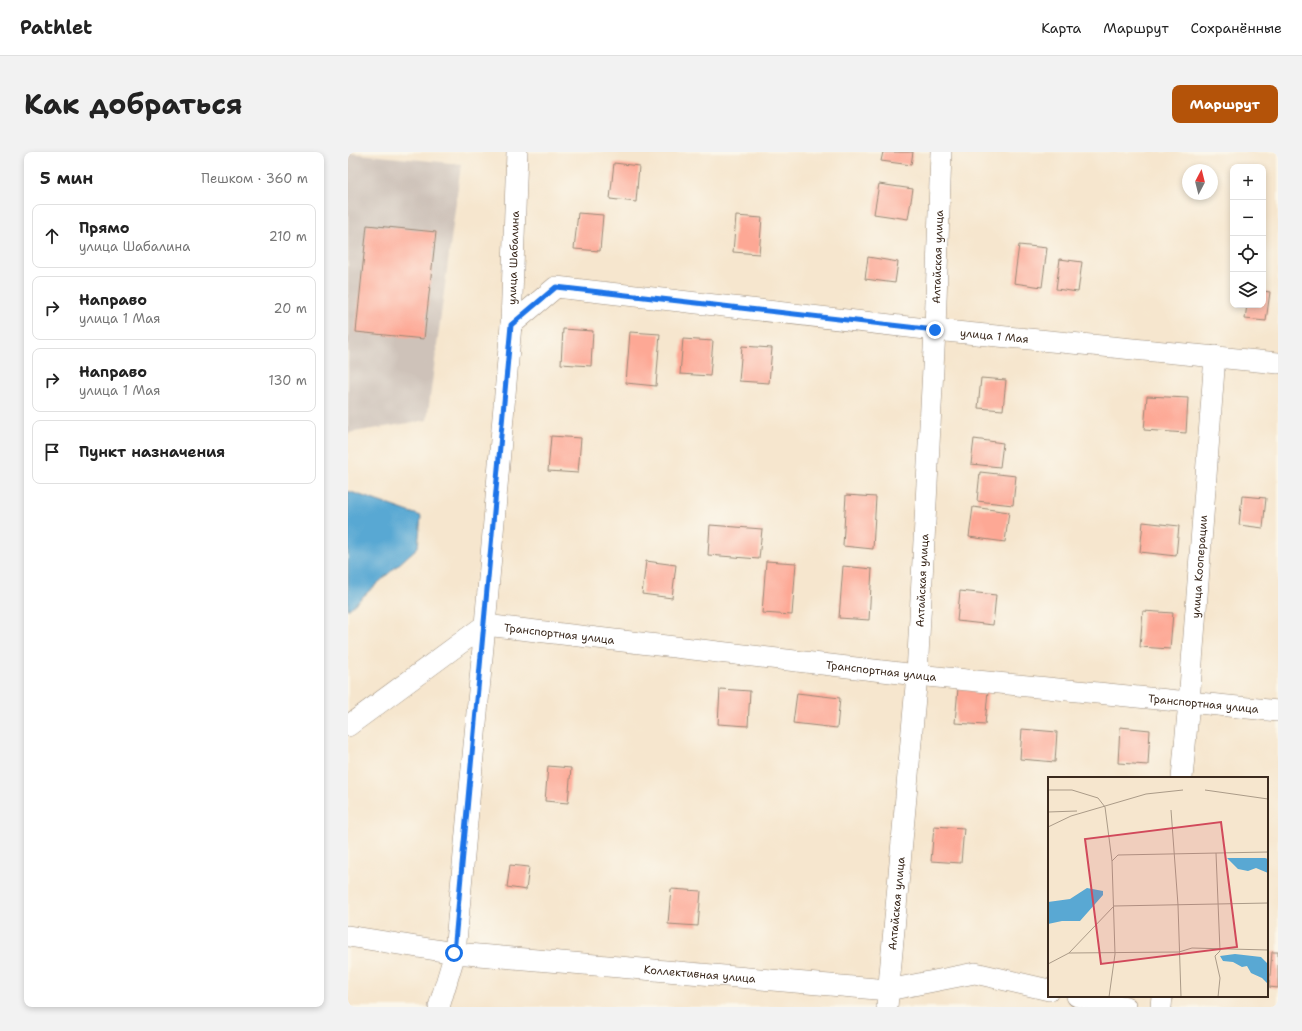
<!DOCTYPE html>
<html lang="ru">
<meta charset="utf-8">
<style>
:root{--surface:#fff;--page:#f2f2f2;--text:#222;--muted:#767676;--line:#e0e0e0;--accent:#b45309}
body{margin:0;font-family:"Shantell Sans",sans-serif;background:var(--page);color:var(--text)}
.controls{position:absolute;right:12px;top:12px;display:grid;overflow:hidden;border-radius:8px;box-shadow:0 2px 6px #0003}
.controls button{width:36px;height:36px;display:grid;place-items:center;padding:0;border:0;border-bottom:1px solid var(--line);background:var(--surface);color:var(--text);font:20px sans-serif}
.compass{position:absolute;left:834px;top:12px;width:36px;height:36px;border-radius:50%;background:var(--surface);box-shadow:0 2px 6px #0003;rotate:7deg}
.stop{position:absolute;width:12px;height:12px;margin:-9px;border:3px solid #1a73e8;border-radius:50%;background:#fff}
.stop.end{background:#1a73e8;border-color:#fff;box-shadow:0 1px 4px #0008}
.list{margin:0;padding:0;list-style:none}
h2{display:flex;justify-content:space-between;align-items:center;height:52px;margin:0;padding:0 16px;font-size:17px}
h2 small{font-size:13px;font-weight:400;color:var(--muted)}
.list li{display:grid;grid-template-columns:26px 1fr auto;gap:12px;align-items:center;box-sizing:border-box;height:64px;margin:0 8px 8px;padding:0 8px;border:1px solid var(--line);border-radius:8px}
.list b{display:block;font-size:15px;white-space:nowrap}
.list p{margin:0;font-size:13px;white-space:nowrap;color:var(--muted)}
.list em{font-size:13px;font-style:normal;color:var(--muted)}
.icon{flex:none;width:22px;height:22px;fill:none;stroke:currentColor;stroke-width:2;stroke-linecap:round;stroke-linejoin:round}
.map{position:relative;flex:none;width:930px;height:855px;overflow:hidden;border-radius:8px}
header{display:flex;align-items:center;gap:24px;box-sizing:border-box;height:56px;padding:0 20px;background:var(--surface);border-bottom:1px solid var(--line)}
header strong{font-size:19px}
nav{display:flex;gap:22px;margin-inline-start:auto;font-size:14px}
.intro{display:flex;align-items:center;justify-content:space-between;box-sizing:border-box;height:96px;padding:0 24px}
h1{margin:0;font-size:28px}
.button{padding:10px 18px;border-radius:8px;background:var(--accent);color:#fff;font-size:14px;font-weight:700}
main{display:flex;gap:24px;padding:0 24px}
aside{flex:1;background:var(--surface);border-radius:8px;box-shadow:0 2px 6px #0003}
.map>svg:first-child{display:block}
.industrial{fill:#cec2b9}
.water{fill:#59a8d3;stroke:#4a6978}
.building{fill:#fda895}
.lines{fill:none;stroke-linecap:round;stroke-linejoin:round}
.minor-casing{stroke:#988876;stroke-width:22}
.minor{stroke:#fff;stroke-width:21}
.route{stroke:#1a73e8;stroke-width:5}
.labels{text-anchor:middle;stroke-width:3.5;stroke-linejoin:round;paint-order:stroke}
.street-label{font-size:11px;fill:#3b2a1e;stroke:#fbf7ec}
.inset-road{fill:none;stroke:#ab9b88;stroke-width:1}
.view{fill:#d1495b;fill-opacity:0.15;stroke:#d1495b;stroke-width:2}
.inset-edge{fill:none;stroke:#3b2a1e;stroke-width:2}
</style>
<header>
<strong>Pathlet</strong>
<nav><a>Карта</a><a>Маршрут</a><a>Сохранённые</a></nav>
</header>
<div class="intro"><h1>Как добраться</h1><a class="button">Маршрут</a></div>
<main>
<aside>
<h2>5 мин<small>Пешком · 360 m</small></h2>
<ul class="list">
<li><svg class="icon" aria-label="ahead" viewBox="0 0 24 24"><path d="M12 20V5M6 11l6-6 6 6"/></svg><div><b>Прямо</b><p>улица Шабалина</p></div><em>210 m</em></li>
<li><svg class="icon" aria-label="right" viewBox="0 0 24 24"><path d="M7 20v-9h11M14 6l5 5-5 5"/></svg><div><b>Направо</b><p>улица 1 Мая</p></div><em>20 m</em></li>
<li><svg class="icon" aria-label="right" viewBox="0 0 24 24"><path d="M7 20v-9h11M14 6l5 5-5 5"/></svg><div><b>Направо</b><p>улица 1 Мая</p></div><em>130 m</em></li>
<li><svg class="icon" aria-label="arrive" viewBox="0 0 24 24"><path d="M6 21V4h12l-3 4 3 4H6"/></svg><div><b>Пункт назначения</b></div></li>
</ul>
</aside>
<div class="map">
<svg width="930" height="855" viewBox="0 0 930 855">
<rect width="100%" height="100%" fill="#fbf7ec"/>
<filter id="ink" filterUnits="userSpaceOnUse"><feTurbulence type="fractalNoise" baseFrequency=".025" numOctaves="2"/><feDisplacementMap in="SourceGraphic" scale="8" xChannelSelector="R" yChannelSelector="G"/><feConvolveMatrix kernelMatrix="1 2 1 2 8 2 1 2 1" color-interpolation-filters="sRGB"/></filter>
<filter id="wash" filterUnits="userSpaceOnUse"><feTurbulence type="fractalNoise" baseFrequency=".012" numOctaves="4" result="noise"/><feDisplacementMap in="SourceGraphic" scale="16" xChannelSelector="R" yChannelSelector="G"/><feGaussianBlur stdDeviation="0.9" result="paint"/><feColorMatrix in="noise" values="0 0 0 0 0 0 0 0 0 0 0 0 0 0 0 0 0 1.4 0 .05"/><feComposite in="paint" operator="in"/></filter>
<g filter="url(#wash)">
<rect width="100%" height="100%" fill="#f6e6ce"/>
<!-- industrial -->
<polygon class="industrial" points="0,1 113,12 79,268 0,281"/>
<!-- water -->
<polygon class="water" points="0,339 73,364 70,395 0,458"/>
<g id="blocks">
<!-- building -->
<g class="building">
<polygon points="535,0 565,0 563,13 533,9"/>
<polygon points="266,11 291,14 288,50 262,47"/>
<polygon points="531,32 565,37 560,67 526,62"/>
<polygon points="230,61 255,63 252,99 226,97"/>
<polygon points="388,64 414,66 411,102 385,100"/>
<polygon points="19,73 88,80 76,187 8,180"/>
<polygon points="671,93 699,96 694,135 666,131"/>
<polygon points="520,105 550,110 547,131 517,127"/>
<polygon points="712,107 734,110 730,140 708,137"/>
<polygon points="915,139 922,140 918,169 897,167 899,153 915,153"/>
<polygon points="215,177 245,179 243,214 213,212"/>
<polygon points="282,180 312,182 308,234 278,231"/>
<polygon points="335,187 365,189 362,224 332,222"/>
<polygon points="394,194 424,196 421,231 391,229"/>
<polygon points="633,226 658,228 655,258 630,256"/>
<polygon points="799,244 840,246 838,281 796,278"/>
<polygon points="203,284 233,286 230,321 200,319"/>
<polygon points="626,287 655,291 652,315 623,312"/>
<polygon points="632,320 668,324 665,353 629,349"/>
<polygon points="498,343 528,345 525,397 495,394"/>
<polygon points="894,344 918,346 915,376 891,373"/>
<polygon points="625,355 661,360 657,390 621,385"/>
<polygon points="795,370 831,374 828,404 792,400"/>
<polygon points="362,373 414,377 411,407 360,403"/>
<polygon points="298,409 328,413 324,446 294,442"/>
<polygon points="418,409 448,411 444,463 414,461"/>
<polygon points="495,414 524,417 521,468 491,466"/>
<polygon points="612,439 648,443 645,473 609,469"/>
<polygon points="795,459 825,461 822,497 792,495"/>
<polygon points="610,536 640,538 637,573 607,571"/>
<polygon points="372,537 402,539 400,574 370,572"/>
<polygon points="449,541 492,546 489,576 445,571"/>
<polygon points="772,575 802,578 800,613 770,611"/>
<polygon points="674,577 709,580 707,610 672,607"/>
<polygon points="200,614 223,616 220,651 197,649"/>
<polygon points="586,674 616,676 613,711 583,709"/>
<polygon points="162,713 181,715 178,738 159,735"/>
<polygon points="323,737 353,739 350,774 320,772"/>
<polygon points="924,800 930,800 930,836 921,835"/>
</g>
</g>
</g>
<g filter="url(#ink)">
<use href="#blocks" fill-opacity="0" stroke="#988876" stroke-width="1"/>
<g class="lines">
<!-- minor casing -->
<g class="minor-casing">
<g id="minor">
<path id="s1" d="M163,173L208,135L587,178L930,211"/>
<path id="s2" d="M0,574L137,473L569,523L930,559"/>
<path id="s3" d="M834,626L841,550L867,204"/>
<path id="s4" d="M0,784L107,801L540,838L627,821L701,838"/>
<polyline points="729,844 778,855"/>
<path id="s5" d="M91,855L107,801L137,473L163,173L169,0"/>
<path id="s6" d="M539,855L569,523L587,178L593,0"/>
<polyline points="813,855 814,844"/>
</g>
</g>
<!-- minor -->
<use href="#minor" class="minor"/>
</g>
</g>
<g class="lines" filter="url(#ink)">
<!-- route -->
<polyline class="route" points="106,801 163,173 208,135 587,178"/>
</g>
<g class="labels">
<!-- street labels -->
<g class="street-label">
<text dy="4" stroke="none"><textPath href="#s6" startOffset="752">Алтайская улица</textPath></text>
<text dy="4" stroke="none"><textPath href="#s5" startOffset="754">улица Шабалина</textPath></text>
<text dy="4" stroke="none"><textPath href="#s1" startOffset="500">улица 1 Мая</textPath></text>
<text dy="4" stroke="none"><textPath href="#s3" startOffset="212">улица Кооперации</textPath></text>
<text dy="4" stroke="none"><textPath href="#s6" startOffset="428">Алтайская улица</textPath></text>
<text dy="4" stroke="none"><textPath href="#s2" startOffset="245">Транспортная улица</textPath></text>
<text dy="4" stroke="none"><textPath href="#s2" startOffset="569">Транспортная улица</textPath></text>
<text dy="4" stroke="none"><textPath href="#s2" startOffset="893">Транспортная улица</textPath></text>
<text dy="4" stroke="none"><textPath href="#s6" startOffset="104">Алтайская улица</textPath></text>
<text dy="4" stroke="none"><textPath href="#s4" startOffset="354">Коллективная улица</textPath></text>
</g>
</g>
<!-- overview -->
<g transform="translate(700 625)">
<rect width="220" height="220" fill="#f6e6ce"/>
<path d="M179,81H217L220,82V96L208,91L200,94L190,92ZM39,111L55,114V118L32,144H14L0,147V125L22,122ZM187,177L213,180L220,187V207L214,201L203,196L199,189L194,190L185,185L175,184L172,179Z" fill="#59a8d3"/>
<path class="inset-road" d="M0,13H24L50,21L57,30L64,84L67,177L61,220M157,13L220,22M123,33L130,128L133,220M0,35L29,34M0,50L23,39L98,17L135,13M168,76L172,174L167,179L172,201L170,220M64,84L70,78L220,75M21,176L66,129L220,126M0,187L21,176L131,175L144,171L220,173"/>
<path class="view" d="M173,45L189,170L53,187L37,62Z"/>
<rect width="220" height="220" class="inset-edge"/>
</g>
</svg>
<div class="controls">
<button>+</button>
<button>−</button>
<button><svg class="icon" aria-label="locate" viewBox="0 0 24 24"><circle cx="12" cy="12" r="6"/><path d="M12 2v4M12 18v4M2 12h4M18 12h4"/></svg></button>
<button><svg class="icon" aria-label="layers" viewBox="0 0 24 24"><path d="M12 4l9 5-9 5-9-5zM3 14l9 5 9-5"/></svg></button>
</div>
<svg class="compass" viewBox="-18 -18 36 36"><path d="M0-13l5 13h-10z" fill="#e53935"/><path d="M0 13l5-13h-10z" fill="#767676"/></svg>
<div class="stop" style="left:106px;top:801px"></div>
<div class="stop end" style="left:587px;top:178px"></div>
</div>
</main>
